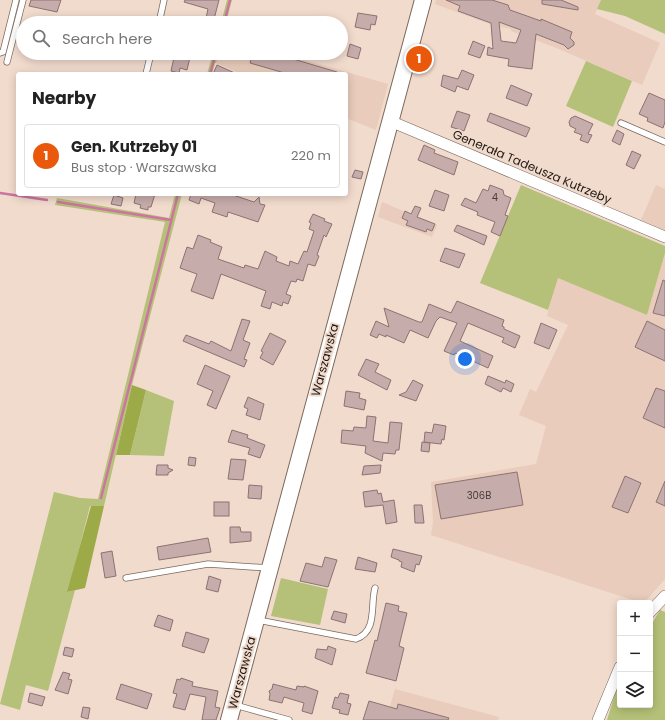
<!DOCTYPE html>
<meta charset="utf-8">
<style>
:root{--surface:#fff;--page:#f2f2f2;--text:#222;--muted:#767676;--line:#e0e0e0;--accent:#ea580c}
body{margin:0;font-family:Poppins,sans-serif;background:var(--page);color:var(--text)}
.controls{position:absolute;right:12px;bottom:12px;display:grid;overflow:hidden;border-radius:4px;box-shadow:0 2px 10px #0003}
.controls button{width:36px;height:36px;display:grid;place-items:center;padding:0;border:0;border-bottom:1px solid var(--line);background:var(--surface);color:var(--text);font:20px sans-serif}
.you{position:absolute;left:465px;top:359px;width:14px;height:14px;margin:-10px;border:3px solid #fff;border-radius:50%;background:#1a73e8;box-shadow:0 0 0 6px #1a73e833}
.badge{display:grid;place-items:center;width:26px;height:26px;border-radius:50%;background:var(--accent);color:#fff;font-size:13px;font-weight:700}
.pin{position:absolute;translate:-50% -50%;border:2px solid #fff;box-shadow:0 1px 4px #0006}
.list{margin:0;padding:0;list-style:none}
h2{display:flex;justify-content:space-between;align-items:center;height:52px;margin:0;padding:0 16px;font-size:17px}
h2 small{font-size:13px;font-weight:400;color:var(--muted)}
.list li{display:grid;grid-template-columns:26px 1fr auto;gap:12px;align-items:center;box-sizing:border-box;height:64px;margin:0 8px 8px;padding:0 8px;border:1px solid var(--line);border-radius:4px}
.list b{display:block;font-size:15px;white-space:nowrap}
.list p{margin:0;font-size:13px;white-space:nowrap;color:var(--muted)}
.list em{font-size:13px;font-style:normal;color:var(--muted)}
.icon{flex:none;width:22px;height:22px;fill:none;stroke:currentColor;stroke-width:2;stroke-linecap:round;stroke-linejoin:round}
.map{position:relative;flex:none;width:665px;height:720px;overflow:hidden}
.search{position:absolute;background:var(--surface);box-shadow:0 2px 10px #0003;left:16px;top:16px;width:332px;height:44px;display:flex;align-items:center;gap:10px;box-sizing:border-box;padding:0 14px;border-radius:22px;color:var(--muted);font-size:15px}
.panel{position:absolute;background:var(--surface);box-shadow:0 2px 10px #0003;left:16px;top:72px;width:332px;height:124px;border-radius:4px}
.map>svg:first-child{display:block}
.built{fill:#e9ccbb}
.green{fill:#b5c178}
.forest{fill:#9caa47}
.lines{fill:none;stroke-linecap:round;stroke-linejoin:round}
.stream{stroke:#cd74a2;stroke-width:2.5}
.building{fill:#c6acab;stroke:#8c7372;fill-rule:evenodd}
.service-casing{stroke:#7c695d;stroke-width:7}
.minor-casing{stroke:#7c695d;stroke-width:12}
.secondary-casing{stroke:#7c695d;stroke-width:18}
.service{stroke:#fff;stroke-width:5.5}
.minor{stroke:#fff;stroke-width:11}
.secondary{stroke:#fff;stroke-width:16}
.labels{text-anchor:middle;stroke-width:4;stroke-linejoin:round;paint-order:stroke}
.number-label{font-size:10px;fill:#493c39}
.street-label{font-size:12px;fill:#1f1713;stroke:#f1dbcd}
</style>
<div class="map">
<svg width="665" height="720" viewBox="0 0 665 720">
<rect width="100%" height="100%" fill="#f1dbcd"/>
<!-- built -->
<g class="built">
<polygon points="436,0 601,0 595,14 660,43 642,85 554,47 511,31 511,29 495,26 435,4"/>
<polygon points="219,53 281,53 388,84 376,130 346,118 346,74 242,74 216,63"/>
<polygon points="656,185 665,189 665,230 641,220"/>
<polygon points="382,202 437,225 432,237 378,217"/>
<polygon points="665,253 665,579 644,603 642,603 431,535 433,522 431,482 536,464 546,426 519,415 530,389 536,392 568,325 547,316 557,277 647,315"/>
<polygon points="395,689 499,717 498,720 386,720"/>
</g>
<!-- green -->
<g class="green">
<polygon points="227,0 232,0 226,23 221,23"/>
<polygon points="601,0 665,0 665,34 625,16 597,9"/>
<polygon points="213,53 219,53 216,63 215,63 212,74 207,74"/>
<polygon points="586,61 632,81 613,127 566,106"/>
<polygon points="521,185 665,246 665,253 647,315 558,278 548,310 480,283"/>
<polygon points="175,194 182,194 132,385 104,506 90,506 68,592 75,590 48,691 26,685 20,710 0,704 54,492 80,498 98,499 165,222 55,205 57,198 169,218"/>
<polygon points="146,390 174,401 164,456 130,455"/>
<polygon points="281,578 328,589 320,625 271,616"/>
<polygon points="660,610 665,612 665,720 607,720 620,678 620,705 650,705 650,627"/>
</g>
<!-- forest -->
<g class="forest">
<polygon points="132,385 146,390 130,455 116,455"/>
<polygon points="91,506 104,506 85,588 67,592"/>
</g>
<g class="lines">
<!-- stream -->
<g class="stream">
<polyline points="224,23 230,0"/>
<polyline points="210,74 216,53"/>
<polyline points="0,193 47,200"/>
<polyline points="58,202 171,220"/>
<polyline points="101,498 178,194"/>
</g>
</g>
<!-- building -->
<g class="building">
<polygon points="31,0 61,0 57,12 29,6"/>
<polygon points="185,0 219,0 213,23 205,23 208,9 184,2"/>
<path d="M446,0H492L508,5L510,10L541,21V19L572,32L570,38L574,42V45L568,49L564,45L536,34L532,69L508,66L509,59L487,55L488,47L493,49L491,23L458,11L460,6ZM499,22L521,30L516,43L501,41Z"/>
<polygon points="542,0 561,0 578,7 578,10 542,4"/>
<polygon points="358,13 377,16 375,25 371,24 370,30 355,27"/>
<polygon points="473,41 485,46 480,58 468,54"/>
<polygon points="350,44 361,48 358,59 347,56"/>
<polygon points="175,53 191,53 187,70 180,68 179,73 171,71"/>
<polygon points="253,53 273,53 337,72 337,74 288,74 250,63"/>
<polygon points="217,65 237,74 213,74"/>
<polygon points="462,70 474,75 468,90 457,86 455,92 441,86 443,75 458,79"/>
<polygon points="511,85 532,94 527,106 506,98"/>
<polygon points="649,93 665,100 665,122 663,128 647,121 648,118 639,114"/>
<polygon points="457,111 470,115 464,131 451,127"/>
<polygon points="490,113 530,128 526,137 487,121"/>
<polygon points="575,116 593,124 588,134 592,135 588,143 580,140 582,135 574,132 576,129 570,126 569,122 571,118"/>
<polygon points="617,130 624,134 620,145 612,141"/>
<polygon points="424,145 435,150 434,153 458,162 454,175 418,160"/>
<polygon points="632,151 641,155 634,169 626,165"/>
<polygon points="355,170 363,172 361,179 352,177"/>
<polygon points="490,185 503,190 504,195 511,198 505,215 508,216 500,236 491,232 495,222 477,215 478,212 461,205 465,198 476,203 483,189 488,191"/>
<polygon points="435,190 449,195 444,211 429,206"/>
<polygon points="136,194 155,194 151,207 148,207 148,210 140,208 141,205 134,203"/>
<polygon points="191,194 230,194 254,202 259,197 260,204 265,205 258,222 228,212 227,217 212,212 215,203 201,198 199,204 189,200"/>
<polygon points="114,195 123,198 121,206 111,204"/>
<polygon points="415,206 421,208 417,217 435,224 432,231 427,229 426,232 406,225 408,221 402,218 405,211 411,214"/>
<polygon points="313,214 325,219 324,221 332,224 326,237 324,235 317,255 319,256 315,266 308,264 303,281 297,279 296,282 291,281 286,294 291,296 288,304 283,302 282,306 272,302 270,309 261,306 266,291 221,274 213,299 191,291 197,274 180,268 187,247 193,249 198,235 211,240 210,242 222,247 218,259 244,268 245,265 258,269 265,251 277,257 276,261 289,266 290,261 298,264 304,251 307,252 314,231 309,229 311,223 309,222"/>
<polygon points="457,225 487,236 484,245 454,231"/>
<polygon points="445,248 465,254 459,268 440,261"/>
<polygon points="663,280 665,281 665,316 653,313"/>
<polygon points="457,301 504,320 502,326 504,327 504,329 520,336 515,348 502,342 504,338 468,323 460,341 493,356 488,368 455,353 454,355 444,351 457,323 440,317 436,321 428,338 410,330 404,343 386,335 386,337 379,334 377,338 370,335 376,321 389,327 384,308 419,322 422,322 429,304 451,313"/>
<polygon points="242,319 250,321 243,340 250,343 244,359 247,360 244,367 183,341 186,335 209,344 211,341 231,351"/>
<polygon points="647,321 665,330 665,361 635,347"/>
<polygon points="541,323 557,330 549,349 534,343"/>
<polygon points="270,333 286,341 273,365 260,358 263,352 261,351"/>
<polygon points="366,359 379,364 375,372 391,380 387,390 358,375"/>
<polygon points="205,365 230,376 216,409 207,405 213,391 197,384"/>
<polygon points="488,376 505,383 506,380 514,384 511,392 503,388 501,392 485,384"/>
<polygon points="413,380 423,385 416,401 399,395 406,392"/>
<polygon points="656,388 665,391 665,428 643,418"/>
<polygon points="346,391 360,393 359,398 366,400 364,410 344,406"/>
<polygon points="248,397 264,404 260,420 246,415 248,409 244,407"/>
<polygon points="367,416 376,417 373,441 388,443 390,422 402,423 399,450 396,450 395,454 383,453 382,461 365,453 366,446 341,443 342,430 353,431 354,427 366,428"/>
<polygon points="434,424 446,426 444,440 442,439 441,444 424,442 425,432 432,433"/>
<polygon points="232,430 248,435 247,438 265,445 260,458 248,454 250,448 228,442"/>
<polygon points="422,442 430,443 429,452 421,451"/>
<polygon points="189,457 196,458 195,466 188,465"/>
<polygon points="231,459 246,460 243,480 228,479"/>
<polygon points="157,465 168,465 168,468 173,470 168,473 168,475 156,475"/>
<polygon points="381,465 380,473 362,475 364,466"/>
<polygon points="517,472 523,505 441,519 435,485"/>
<polygon points="625,476 641,483 628,513 612,507"/>
<polygon points="665,481 665,506 656,502"/>
<polygon points="249,485 262,486 261,499 248,498"/>
<polygon points="377,490 378,494 381,493 383,502 394,500 397,522 386,524 383,505 365,507 363,492"/>
<rect x="214" y="502" width="15" height="14"/>
<polygon points="414,505 422,505 424,523 415,523"/>
<polygon points="230,527 240,527 241,532 251,532 251,541 230,543"/>
<polygon points="208,538 211,552 159,560 157,547"/>
<polygon points="393,549 422,556 419,565 416,564 414,572 401,567 402,562 399,561 399,560 391,557"/>
<polygon points="112,551 116,576 105,578 101,553"/>
<polygon points="325,557 337,560 328,587 300,581 306,563 322,567"/>
<polygon points="358,557 377,563 375,572 355,569"/>
<polygon points="209,576 221,580 218,592 206,589"/>
<polygon points="386,603 399,606 398,611 407,613 399,646 404,648 396,681 366,673 375,640 377,641"/>
<polygon points="334,611 347,614 345,623 331,619"/>
<polygon points="158,615 173,620 170,631 154,626"/>
<polygon points="186,632 209,639 204,653 182,646"/>
<polygon points="328,646 336,649 332,665 315,658 317,649 327,650"/>
<polygon points="65,647 74,649 72,657 63,655"/>
<polygon points="63,672 70,674 68,679 72,680 68,694 55,690"/>
<polygon points="181,678 193,682 192,686 218,691 215,707 220,708 216,720 202,720 206,697 190,694 185,710 173,707 177,694 173,693 177,679 180,680"/>
<polygon points="121,684 152,694 147,709 116,699"/>
<polygon points="273,684 296,690 297,686 304,687 304,686 318,691 312,714 302,711 304,703 284,697 282,703 269,700 270,694 269,691 272,689"/>
<polygon points="30,693 45,697 42,706 28,702"/>
<polygon points="340,693 349,695 347,703 351,704 348,715 339,713 340,710 332,708 335,697 338,698"/>
<polygon points="369,701 397,709 398,704 449,718 448,720 363,720"/>
<polygon points="83,707 90,708 88,719 81,717"/>
</g>
<g class="lines">
<!-- service casing -->
<g class="service-casing">
<g id="service">
<polyline points="159,23 164,0"/>
<polyline points="0,53 3,52 16,0"/>
<polyline points="7,62 23,0"/>
<polyline points="146,74 151,53"/>
<polyline points="621,123 665,142"/>
<polyline points="126,578 208,564 269,568"/>
<path d="M258,620L356,639C378,631 370,605 375,588"/>
<polyline points="235,705 289,720"/>
</g>
</g>
<!-- minor casing -->
<g class="minor-casing">
<g id="minor">
<polyline points="390,121 665,237"/>
<polyline points="650,612 665,596"/>
<polyline points="598,720 620,667"/>
</g>
</g>
<!-- secondary casing -->
<g class="secondary-casing">
<polyline id="secondary" points="229,720 423,0"/>
</g>
<!-- service -->
<use href="#service" class="service"/>
<!-- minor -->
<use href="#minor" class="minor"/>
<!-- secondary -->
<use href="#secondary" class="secondary"/>
</g>
<g class="labels">
<!-- number labels -->
<g class="number-label">
<text x="495" y="201">4</text>
<text x="479" y="499">306B</text>
</g>
<!-- street labels -->
<g class="street-label">
<text transform="translate(532 167) rotate(23)" y="4">Generała Tadeusza Kutrzeby</text>
<text transform="translate(325 360) rotate(-75)" y="4">Warszawska</text>
<text transform="translate(242 673) rotate(-75)" y="4">Warszawska</text>
</g>
</g>
</svg>
<div class="controls">
<button>+</button>
<button>−</button>
<button><svg class="icon" aria-label="layers" viewBox="0 0 24 24"><path d="M12 4l9 5-9 5-9-5zM3 14l9 5 9-5"/></svg></button>
</div>
<div class="you"></div>
<div class="pin badge" style="left:419px;top:59px">1</div>
<div class="search"><svg class="icon" aria-label="search" viewBox="0 0 24 24"><circle cx="10" cy="10" r="6"/><path d="M15 15l6 6"/></svg>Search here</div>
<section class="panel">
<h2>Nearby<small></small></h2>
<ul class="list">
<li><span class="badge">1</span><div><b>Gen. Kutrzeby 01</b><p>Bus stop · Warszawska</p></div><em>220 m</em></li>
</ul>
</section>
</div>
